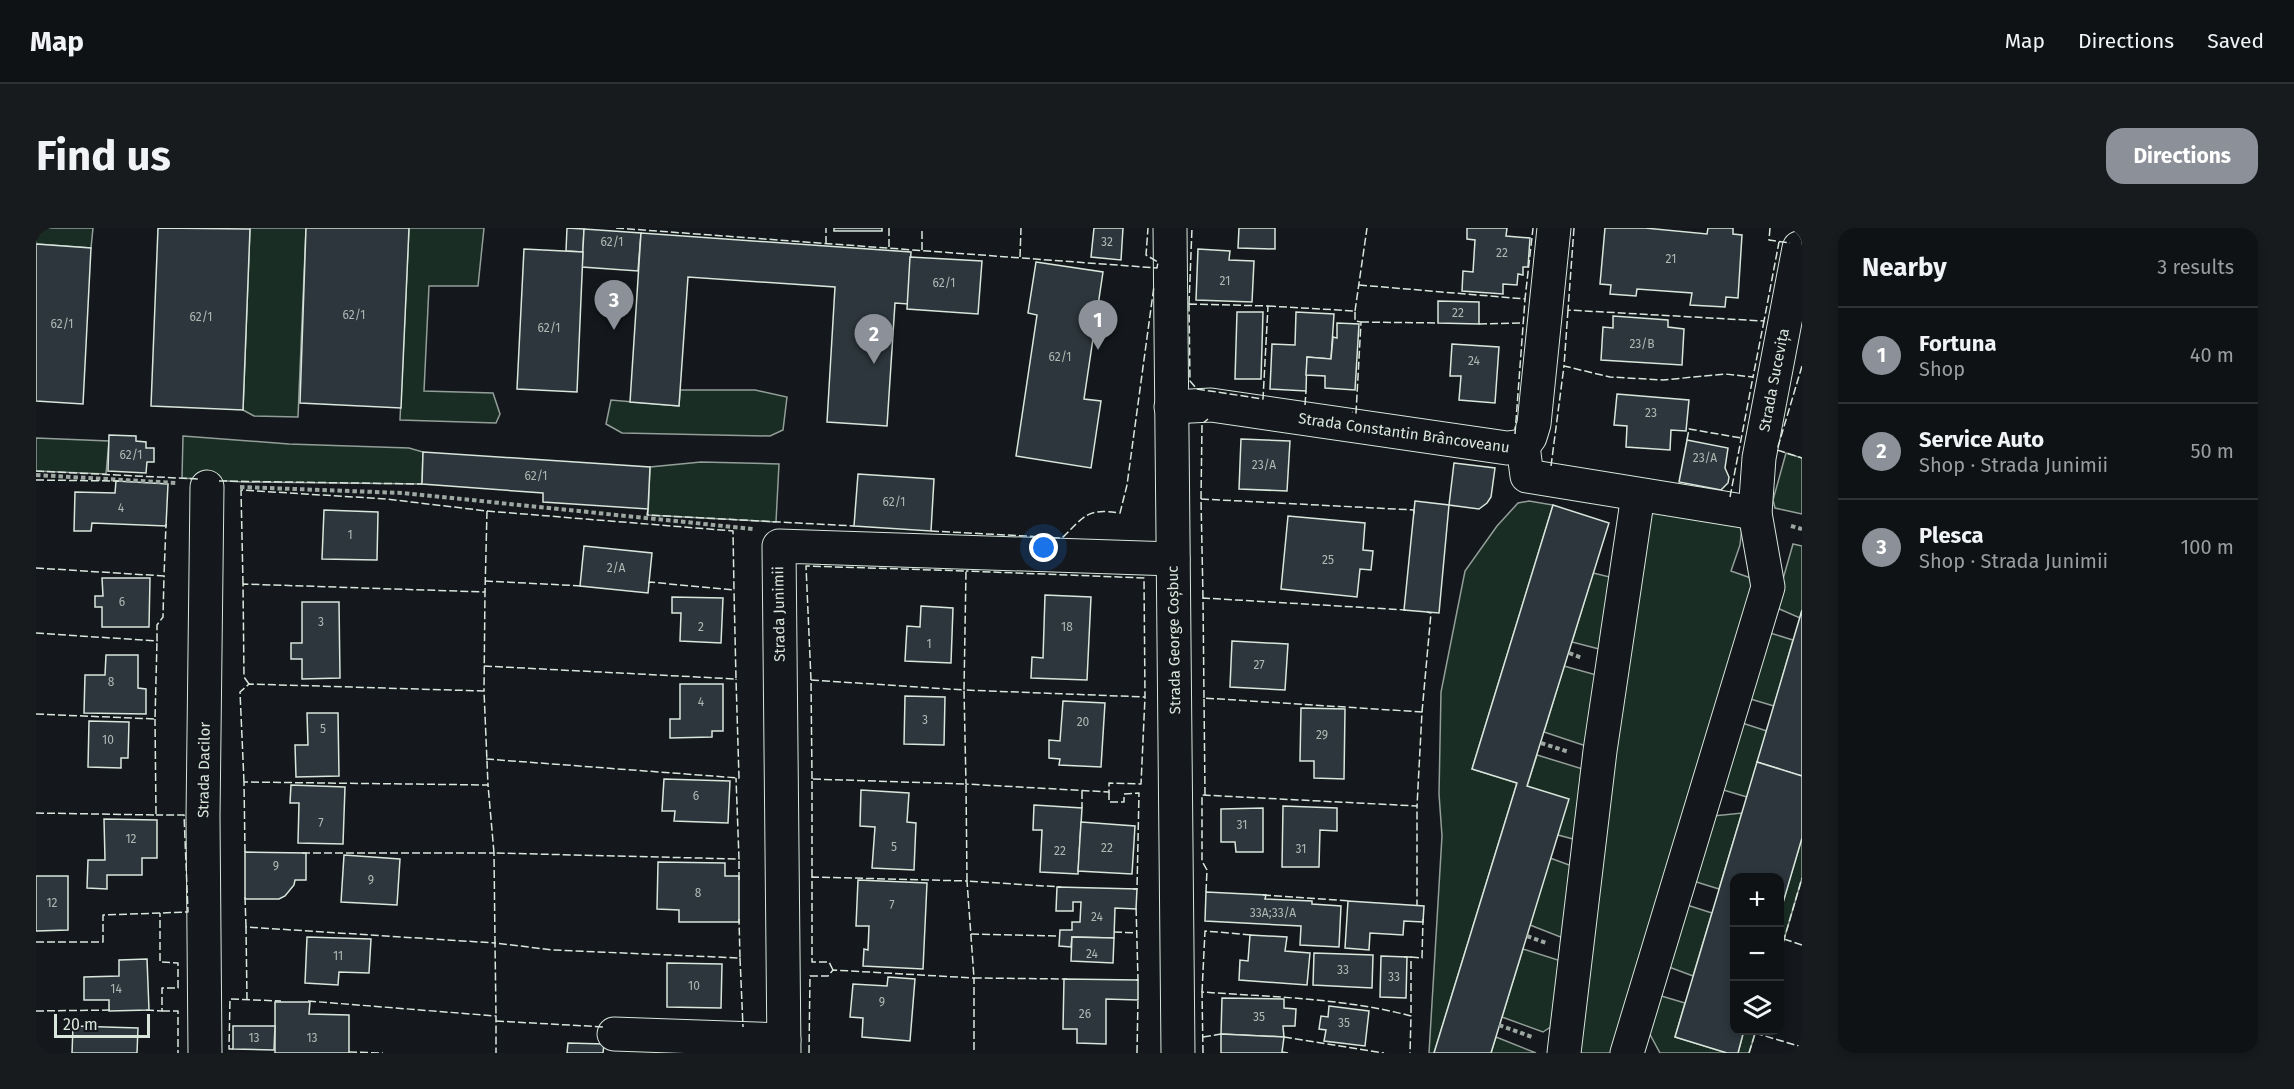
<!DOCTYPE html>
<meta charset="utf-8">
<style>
:root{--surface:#0f1215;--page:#181b1e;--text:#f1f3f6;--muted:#9b9ea0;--line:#2f3234;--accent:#8c9099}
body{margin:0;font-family:"Fira Sans",sans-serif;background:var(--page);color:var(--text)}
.controls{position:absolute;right:18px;bottom:18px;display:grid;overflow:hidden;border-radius:12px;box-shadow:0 3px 9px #0003}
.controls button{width:54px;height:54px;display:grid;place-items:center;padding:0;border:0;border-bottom:2px solid var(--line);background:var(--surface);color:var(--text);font:30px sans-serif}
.scale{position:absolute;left:18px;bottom:15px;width:96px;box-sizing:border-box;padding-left:6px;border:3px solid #d8e6dc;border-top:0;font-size:16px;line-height:21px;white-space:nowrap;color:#d8e6dc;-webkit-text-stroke:4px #14181c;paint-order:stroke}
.you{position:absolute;left:1008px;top:320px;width:21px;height:21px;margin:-15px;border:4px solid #fff;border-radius:50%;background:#1a73e8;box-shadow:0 0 0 9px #1a73e833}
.badge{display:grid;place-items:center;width:39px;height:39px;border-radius:50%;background:var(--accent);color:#fff;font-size:20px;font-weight:700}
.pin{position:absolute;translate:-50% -50px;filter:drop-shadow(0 2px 3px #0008)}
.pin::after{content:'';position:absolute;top:32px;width:21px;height:18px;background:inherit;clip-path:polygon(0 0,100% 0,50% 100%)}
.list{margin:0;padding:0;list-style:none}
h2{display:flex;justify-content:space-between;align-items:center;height:78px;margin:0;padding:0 24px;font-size:26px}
h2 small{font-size:20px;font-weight:400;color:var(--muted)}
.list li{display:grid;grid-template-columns:39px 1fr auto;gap:18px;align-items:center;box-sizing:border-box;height:96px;padding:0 24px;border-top:2px solid var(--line)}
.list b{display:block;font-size:22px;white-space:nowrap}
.list p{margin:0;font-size:20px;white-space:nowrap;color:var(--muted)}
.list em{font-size:20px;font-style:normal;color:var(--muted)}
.icon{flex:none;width:33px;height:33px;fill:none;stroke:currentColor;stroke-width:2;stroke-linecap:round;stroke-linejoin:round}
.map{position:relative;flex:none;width:1766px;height:825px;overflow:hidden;border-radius:18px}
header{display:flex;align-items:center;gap:36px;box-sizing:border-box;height:84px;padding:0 30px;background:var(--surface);border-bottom:2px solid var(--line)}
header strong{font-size:28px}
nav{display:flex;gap:33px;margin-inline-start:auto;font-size:21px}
.intro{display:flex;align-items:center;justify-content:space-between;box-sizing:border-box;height:144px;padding:0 36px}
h1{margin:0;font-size:42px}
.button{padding:15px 27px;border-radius:18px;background:var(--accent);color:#fff;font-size:21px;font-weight:700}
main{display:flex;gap:36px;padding:0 36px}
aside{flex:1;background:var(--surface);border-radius:18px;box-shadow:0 3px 9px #0003}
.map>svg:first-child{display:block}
.green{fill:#1a2d24;stroke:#939e99;stroke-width:1.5}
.building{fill:#2c363c;stroke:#d8e6dc;stroke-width:1.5}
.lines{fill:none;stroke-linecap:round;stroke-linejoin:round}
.minor-casing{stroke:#d8e6dc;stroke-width:35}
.path{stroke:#9da8a2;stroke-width:4;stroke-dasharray:4.5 3;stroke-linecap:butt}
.minor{stroke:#14181c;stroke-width:33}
.fence{stroke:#d8e6dc;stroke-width:1.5;stroke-dasharray:8 3;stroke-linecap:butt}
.labels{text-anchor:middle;stroke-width:4.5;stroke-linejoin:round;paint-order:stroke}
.number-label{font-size:12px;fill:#adbab4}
.street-label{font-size:15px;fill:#d8e6dc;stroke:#14181c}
</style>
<header>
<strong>Map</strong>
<nav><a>Map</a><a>Directions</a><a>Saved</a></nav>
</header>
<div class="intro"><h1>Find us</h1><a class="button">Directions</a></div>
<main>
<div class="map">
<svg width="1766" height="825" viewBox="0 0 1766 825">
<rect width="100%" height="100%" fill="#14181c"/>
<!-- green -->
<g class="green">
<polygon points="0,0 57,0 55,20 0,16"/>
<polygon points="214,0 270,0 262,189 218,188 207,182"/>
<polygon points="373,0 448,0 442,58 393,58 388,163 457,165 464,186 460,195 364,192"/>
<polygon points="644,162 719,162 751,169 747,202 734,208 586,205 570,196 575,172 643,178"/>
<polygon points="147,208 253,216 373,220 387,224 386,256 207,254 146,250"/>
<polygon points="0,210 73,213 70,246 0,243"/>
<polygon points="1750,225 1766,230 1766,286 1739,280 1737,272"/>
<polygon points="665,234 743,236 740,294 612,287 614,239"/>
<polygon points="1493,273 1517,277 1436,541 1481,555 1398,825 1393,825 1406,608 1403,566 1405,464 1429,343 1461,298 1482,275"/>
<polygon points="1616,282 1706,299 1704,317 1695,343 1712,349 1719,355 1580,825 1535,825"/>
<polygon points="1757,316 1766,318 1766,382 1764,390 1739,379"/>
<polygon points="1557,345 1578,350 1567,422 1536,414"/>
<polygon points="1731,404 1757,412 1738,478 1711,470"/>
<polygon points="1528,438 1564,448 1550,518 1508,504"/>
<polygon points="1703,494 1731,503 1711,569 1684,561"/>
<polygon points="1501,527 1550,542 1541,612 1522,607 1491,558"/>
<polygon points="1706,585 1683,661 1654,652 1677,588"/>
<polygon points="1766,609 1766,650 1744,725 1744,684"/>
<polygon points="1514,630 1536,638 1527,710 1494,697"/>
<polygon points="1651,677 1676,685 1657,748 1633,739"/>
<polygon points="1487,721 1525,733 1516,798 1507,804 1466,789"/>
<polygon points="1622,767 1649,775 1639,809 1691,825 1624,825 1610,799"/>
<polygon points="1708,803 1720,803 1713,825 1702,825"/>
<polygon points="1460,809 1500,825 1455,825"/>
</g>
<!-- building -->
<g class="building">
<polygon points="122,0 214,1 207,182 115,178"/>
<polygon points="270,0 373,0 365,180 264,175"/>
<polygon points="531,0 548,1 547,24 530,23"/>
<rect x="798" y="0" width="48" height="3"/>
<polygon points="1058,0 1087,0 1085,32 1055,29"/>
<polygon points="1203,0 1239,0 1239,21 1202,20"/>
<polygon points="1431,0 1471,0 1470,8 1494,10 1492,39 1487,39 1487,47 1482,46 1481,57 1467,56 1467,66 1426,63 1427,43 1437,44 1439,12 1431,11"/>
<polygon points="1569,0 1609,0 1671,6 1672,0 1697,0 1697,6 1706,7 1702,70 1690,69 1689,79 1654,77 1656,65 1601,61 1600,68 1574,66 1575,57 1564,56"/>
<polygon points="548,1 605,5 602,43 546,39"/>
<polygon points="605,5 875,24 872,76 859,75 851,198 791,194 799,59 652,49 643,178 594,174"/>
<polygon points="0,16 55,20 47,176 0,173"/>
<polygon points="488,21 547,24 541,164 481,161"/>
<polygon points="1162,21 1194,23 1193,32 1218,33 1216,74 1160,72"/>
<polygon points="874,29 946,33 942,86 871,81"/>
<polygon points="1000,34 1067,44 1048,171 1065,173 1055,240 980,228 1001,87 992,85"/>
<polygon points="1402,73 1443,74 1443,96 1402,95"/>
<polygon points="1201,84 1227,84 1225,151 1199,151"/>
<polygon points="1260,84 1298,86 1295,131 1271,129 1270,163 1234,161 1236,116 1259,117"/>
<polygon points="1577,88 1632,92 1632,99 1648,101 1646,137 1565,132 1567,99 1577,100"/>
<polygon points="1301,95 1323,96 1319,162 1289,160 1289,148 1270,147 1271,129 1295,131 1297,109 1301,110"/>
<polygon points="1416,116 1463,119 1459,175 1423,172 1425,148 1414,148"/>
<polygon points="1581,166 1653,172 1650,203 1635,202 1634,222 1590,219 1591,198 1578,197"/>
<polygon points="73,207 100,208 100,213 110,214 110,220 118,220 118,234 111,234 110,245 72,243"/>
<polygon points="1205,211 1254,213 1251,263 1203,261"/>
<polygon points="1651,212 1692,220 1689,240 1693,249 1692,255 1685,262 1643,254"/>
<polygon points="387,224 614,239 612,281 507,274 507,265 386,256"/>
<polygon points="1418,235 1459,240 1455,269 1451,275 1443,281 1413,277"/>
<polygon points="822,246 898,251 895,303 818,298"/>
<polygon points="80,253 132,256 130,298 56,295 55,303 38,303 39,264 79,265"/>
<polygon points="1379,273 1413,277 1403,385 1368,382"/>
<polygon points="1517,277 1573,295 1491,558 1533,571 1455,825 1398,825 1481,555 1436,541"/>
<polygon points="288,282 342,284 341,332 286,331"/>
<polygon points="1252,288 1329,295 1327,322 1337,323 1335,342 1324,341 1321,369 1245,361"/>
<polygon points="548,318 616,325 612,365 544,358"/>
<polygon points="66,350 114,350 113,399 66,399 66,379 59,379 59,368 67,368"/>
<polygon points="1009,367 1055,369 1051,452 995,450 996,429 1007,430"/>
<polygon points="636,369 687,370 685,415 644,413 645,385 636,385"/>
<polygon points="266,374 303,374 304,450 266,451 266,431 255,431 255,415 266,415"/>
<polygon points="885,378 917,380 915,435 869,433 871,398 884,399"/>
<polygon points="1766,382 1766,548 1721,534"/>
<polygon points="1196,413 1252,416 1249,462 1194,459"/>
<polygon points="70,427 102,427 102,460 110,461 110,486 48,485 49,447 69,447"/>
<polygon points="644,456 687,456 687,503 676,503 676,509 634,510 634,491 644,491"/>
<polygon points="869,468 909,469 908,517 868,516"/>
<polygon points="1027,473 1069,475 1065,539 1023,537 1024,531 1013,530 1013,512 1024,513"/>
<polygon points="1265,480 1309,481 1308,551 1278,550 1278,533 1264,533"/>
<polygon points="271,485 302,485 303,548 260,549 259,517 272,517"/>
<polygon points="53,493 93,494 92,530 85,530 85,540 52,539"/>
<polygon points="1721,534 1766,548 1766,610 1744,685 1744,650 1698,650 1698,802 1708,802 1702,825 1691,825 1639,809"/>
<polygon points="628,551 694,553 692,595 638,593 639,583 626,583"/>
<polygon points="255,557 309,559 307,616 262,615 263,575 254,575"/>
<polygon points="825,562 873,565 871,594 880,595 878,642 836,640 839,599 824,598"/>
<polygon points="998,577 1046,580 1042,646 1004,644 1006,602 997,602"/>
<polygon points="1247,578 1301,580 1301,603 1284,602 1283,639 1246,639"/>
<polygon points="1227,580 1227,624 1200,624 1199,614 1185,614 1185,581"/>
<polygon points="68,591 121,592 121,630 106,630 106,647 71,647 71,661 51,660 52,632 69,632"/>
<polygon points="1045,594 1099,598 1096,646 1042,643"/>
<polygon points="209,624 270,625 270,652 259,652 258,657 249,668 243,671 209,671"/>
<polygon points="308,627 364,631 361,677 305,674"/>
<polygon points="622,634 689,635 689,648 703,648 703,694 643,694 643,682 621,681"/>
<polygon points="0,648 32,648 32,702 0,703"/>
<polygon points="822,652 891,655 887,741 827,738 828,721 832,722 833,698 820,698"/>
<polygon points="1021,659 1101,661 1100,681 1079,680 1078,710 1036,709 1035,719 1023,718 1024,702 1036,702 1036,694 1044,694 1045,674 1037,674 1037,683 1020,683"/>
<polygon points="1170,664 1230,667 1229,671 1276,673 1276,676 1305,678 1303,719 1264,717 1265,698 1169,693"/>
<polygon points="1312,673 1388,678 1387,694 1368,693 1367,707 1334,705 1333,722 1309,720"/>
<polygon points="1214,707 1251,709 1249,723 1274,725 1271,757 1203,752 1204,732 1212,733"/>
<polygon points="271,709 335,711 333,745 303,744 302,757 269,755"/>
<polygon points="1036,709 1078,710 1077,735 1035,733"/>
<polygon points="1278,725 1337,727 1336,760 1277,757"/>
<polygon points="1345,728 1371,729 1370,770 1344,769"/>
<polygon points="111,731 113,782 73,783 73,772 48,772 48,749 83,748 83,732"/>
<polygon points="631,735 686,736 685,780 631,779"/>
<polygon points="852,749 879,751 874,813 826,809 827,790 814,789 817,756 851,758"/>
<polygon points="1028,751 1102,752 1102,772 1070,771 1070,816 1041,815 1041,801 1027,801"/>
<polygon points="1186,770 1248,771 1248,780 1260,781 1259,798 1247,798 1248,809 1185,806"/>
<polygon points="239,774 274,774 273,786 313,787 313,825 239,825"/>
<polygon points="1293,778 1333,783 1329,818 1288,813 1290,802 1283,801 1285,788 1292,789"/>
<polygon points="37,798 102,800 101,825 36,825"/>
<polygon points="197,798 239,798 238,822 197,821"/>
<polygon points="1185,806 1248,809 1246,824 1252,825 1185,825"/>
<polygon points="532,815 568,816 567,825 531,825"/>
</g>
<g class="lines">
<!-- minor casing -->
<g class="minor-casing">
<g id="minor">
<polyline points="1134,0 1142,825"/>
<polyline points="1135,179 1175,177 1471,220 1487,218 1494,209 1498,196 1518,0"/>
<polyline points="1487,218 1491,248 1719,285"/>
<polyline points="578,806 748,812"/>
<polyline points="169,825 167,589 171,259"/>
<polyline points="748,825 743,318 1137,331"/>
<polyline points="1528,825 1564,523 1602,267"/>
<polyline points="1591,825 1732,359 1719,285 1723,230 1763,20"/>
</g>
</g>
<!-- path -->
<g class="path">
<polyline points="0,247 140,255"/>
<polyline points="204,259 367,265 717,301"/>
<polyline points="1755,298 1766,301"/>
<polyline points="1533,425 1546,430"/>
<polyline points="1505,515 1533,524"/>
<polyline points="1491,708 1510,715"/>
<polyline points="1463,797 1496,809"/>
</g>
<!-- minor -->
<use href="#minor" class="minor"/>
<!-- fence -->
<g class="fence">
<polyline points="580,0 1121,40 1122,34 1110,27 1112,0"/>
<polyline points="853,0 853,20"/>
<polyline points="1538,0 1532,82 1728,93 1743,14"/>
<polyline points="1734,0 1733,12 1754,15"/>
<polyline points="790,16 790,0"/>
<polyline points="886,22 886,0"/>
<polyline points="984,29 985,0"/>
<polyline points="1323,57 1489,71 1497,0"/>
<polygon points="1153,76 1232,78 1227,171 1161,161 1154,153"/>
<polyline points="1153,76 1156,0"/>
<polyline points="1232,78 1319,83 1319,93 1325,94 1320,185 1316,184"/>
<polyline points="1532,82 1528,138 1574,149 1627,152 1689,146 1717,149 1728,93"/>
<polyline points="1319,83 1331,0"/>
<polyline points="1325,94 1402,95"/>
<polyline points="1443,96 1487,95"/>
<polyline points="1766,138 1741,222 1766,230"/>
<polyline points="1269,177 1270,163"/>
<polyline points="1479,206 1489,71"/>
<polyline points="1651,212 1653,201 1705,210"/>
<polyline points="1515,238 1528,138"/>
<polyline points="0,243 162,251"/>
<polyline points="0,252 83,253"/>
<polyline points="183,253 386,256"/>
<polyline points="1694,269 1717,149"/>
<polyline points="1165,271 1166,196 1172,191"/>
<polyline points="612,281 611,287 818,298"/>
<polyline points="451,283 697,303 698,362 613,354 613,359"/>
<path d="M895,303L1026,310C1049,288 1050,280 1084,285L1091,257L1118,58"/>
<polyline points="0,340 128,348 130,296"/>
<polyline points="449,353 547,358"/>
<polyline points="207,356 205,262 350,271 451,283 449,364"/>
<polyline points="1167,370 1165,271 1378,282 1378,286"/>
<polyline points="0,405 121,413 121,397 127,389 128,348"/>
<polyline points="448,438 700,451 698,362"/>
<polyline points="775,452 770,338 930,343 928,462 1109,469 1108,350 930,343"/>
<polyline points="213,456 208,449 207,356 449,364 448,463"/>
<polyline points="1168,470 1167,370 1370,382"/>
<polyline points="1386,484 1395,385 1391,384"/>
<polyline points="0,486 119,491 121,413"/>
<polyline points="450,531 703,550 700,451"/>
<polyline points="776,551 775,452 928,462 930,556 1073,564 1073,555 1105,556 1109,469"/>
<polyline points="208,554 204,464 213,456 448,463 452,557"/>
<polyline points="1046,563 1046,580"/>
<polyline points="1073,564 1073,574 1088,574 1088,566 1103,565 1101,661 1097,661"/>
<polyline points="1169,567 1168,470 1386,484 1381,578"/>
<polyline points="0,585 120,587 119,491"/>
<polyline points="209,624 208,554 452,557 458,625 703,631 700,550"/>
<polyline points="266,625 458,625 459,715 517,722 704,730 703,691"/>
<polyline points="776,649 776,551 930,556 931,653 1025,659"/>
<polyline points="703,652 703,631"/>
<polyline points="1170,664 1171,642 1166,633 1166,567 1381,578 1381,678"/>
<polyline points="1227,667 1314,673"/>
<polyline points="209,669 210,699"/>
<polyline points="1078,704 1101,705"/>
<polyline points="935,706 1023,708"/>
<polyline points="1748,711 1766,717"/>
<polyline points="0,714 67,714 67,687 152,684 148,587 120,587"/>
<polyline points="1744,725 1766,650"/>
<polyline points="1368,729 1375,729 1375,788"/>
<polyline points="1375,729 1386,730 1387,691"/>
<polyline points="704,730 707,799"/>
<polyline points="797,742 793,734 776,734 776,649 931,653 938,750 1031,751"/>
<polyline points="1100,752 1102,752 1100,677"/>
<polyline points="1166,764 1169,703 1216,707"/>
<polyline points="211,772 210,699 459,715 460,788"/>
<polyline points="272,773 460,788 460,825"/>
<polyline points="110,782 126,783 126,760 142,760 142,735 124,734 124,685"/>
<polyline points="0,783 77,782"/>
<polyline points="126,783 142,783 142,825"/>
<polyline points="460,793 569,799"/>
<polyline points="1719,805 1766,819"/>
<polyline points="1167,809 1185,806"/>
<polyline points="1248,809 1348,825"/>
<polyline points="197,821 193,821 194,771 245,773"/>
<polyline points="313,824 347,825"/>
<polyline points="773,825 774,748 792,748 797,742 938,750 938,825"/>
<polyline points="1101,825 1102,770"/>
<path d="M1167,825L1166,764C1235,769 1307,770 1375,788L1374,825"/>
<polyline points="1713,825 1720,802"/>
</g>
</g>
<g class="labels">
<!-- number labels -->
<g class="number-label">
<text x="576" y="18">62/1</text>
<text x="1071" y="18">32</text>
<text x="1466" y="29">22</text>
<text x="1635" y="35">21</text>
<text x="1189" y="57">21</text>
<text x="908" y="59">62/1</text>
<text x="1422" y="89">22</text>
<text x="318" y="91">62/1</text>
<text x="165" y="93">62/1</text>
<text x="26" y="100">62/1</text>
<text x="513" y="104">62/1</text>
<text x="1606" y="120">23/B</text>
<text x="1024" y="133">62/1</text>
<text x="1438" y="137">24</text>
<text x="1615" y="189">23</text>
<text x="95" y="231">62/1</text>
<text x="1669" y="234">23/A</text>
<text x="1228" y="241">23/A</text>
<text x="500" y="252">62/1</text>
<text x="858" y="278">62/1</text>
<text x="85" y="284">4</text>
<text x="314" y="311">1</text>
<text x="1292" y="336">25</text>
<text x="580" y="344">2/A</text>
<text x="86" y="378">6</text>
<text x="285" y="398">3</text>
<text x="665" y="403">2</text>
<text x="1031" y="403">18</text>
<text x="893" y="420">1</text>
<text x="1223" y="441">27</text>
<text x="75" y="458">8</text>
<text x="665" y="478">4</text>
<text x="889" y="496">3</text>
<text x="1047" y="498">20</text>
<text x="287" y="505">5</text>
<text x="1286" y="511">29</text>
<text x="72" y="516">10</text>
<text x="660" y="572">6</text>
<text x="285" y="599">7</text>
<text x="1206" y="601">31</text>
<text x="95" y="615">12</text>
<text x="858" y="623">5</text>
<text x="1071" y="624">22</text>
<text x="1265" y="625">31</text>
<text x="1024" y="627">22</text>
<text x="240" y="642">9</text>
<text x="335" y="656">9</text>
<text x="662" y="669">8</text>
<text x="16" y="679">12</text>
<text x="856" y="681">7</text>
<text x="1237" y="689">33A;33/A</text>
<text x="1061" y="693">24</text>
<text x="1056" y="730">24</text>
<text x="302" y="732">11</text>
<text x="1307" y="746">33</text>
<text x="1358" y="753">33</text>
<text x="658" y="762">10</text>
<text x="80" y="765">14</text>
<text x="846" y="778">9</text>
<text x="1049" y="790">26</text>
<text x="1223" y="793">35</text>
<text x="1308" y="799">35</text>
<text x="218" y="814">13</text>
<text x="276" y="814">13</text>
</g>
<!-- street labels -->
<g class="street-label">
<text transform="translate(1738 152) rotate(-79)" y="5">Strada Sucevița</text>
<text transform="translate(1368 205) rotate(8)" y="5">Strada Constantin Brâncoveanu</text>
<text transform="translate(743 386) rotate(-91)" y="5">Strada Junimii</text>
<text transform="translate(1138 412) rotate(-91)" y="5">Strada George Coșbuc</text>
<text transform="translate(168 542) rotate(-89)" y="5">Strada Dacilor</text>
</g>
</g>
</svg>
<div class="controls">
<button>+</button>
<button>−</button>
<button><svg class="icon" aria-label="layers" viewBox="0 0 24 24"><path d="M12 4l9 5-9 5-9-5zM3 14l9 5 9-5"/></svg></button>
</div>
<div class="scale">20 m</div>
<div class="you"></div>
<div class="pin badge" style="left:1062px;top:122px">1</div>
<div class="pin badge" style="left:838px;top:136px">2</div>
<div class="pin badge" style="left:578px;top:102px">3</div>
</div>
<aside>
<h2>Nearby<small>3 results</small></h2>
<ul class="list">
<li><span class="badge">1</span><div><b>Fortuna</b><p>Shop</p></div><em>40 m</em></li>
<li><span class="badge">2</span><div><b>Service Auto</b><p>Shop · Strada Junimii</p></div><em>50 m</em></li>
<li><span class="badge">3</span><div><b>Plesca</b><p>Shop · Strada Junimii</p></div><em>100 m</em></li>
</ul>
</aside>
</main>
